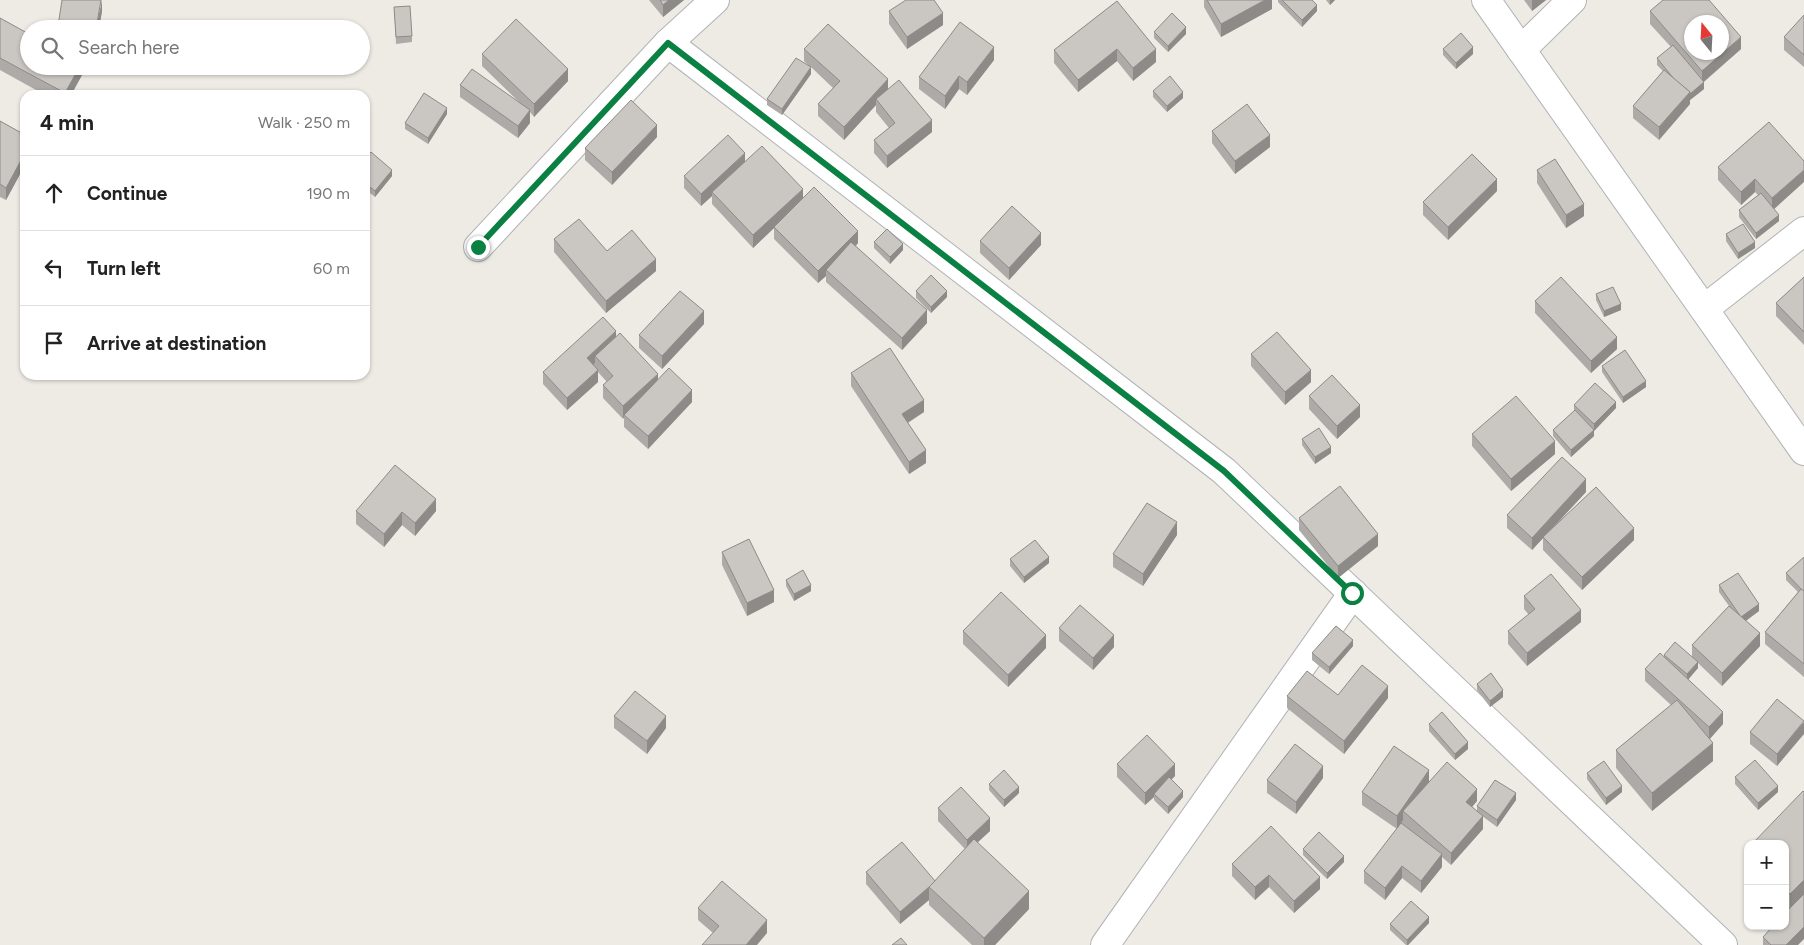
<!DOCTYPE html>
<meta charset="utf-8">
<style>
:root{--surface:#fff;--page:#f2f2f2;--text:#222;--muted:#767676;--line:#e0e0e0}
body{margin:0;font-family:Figtree,sans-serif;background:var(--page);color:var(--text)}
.controls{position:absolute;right:15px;bottom:15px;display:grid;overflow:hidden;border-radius:10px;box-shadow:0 1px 4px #0004}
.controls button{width:45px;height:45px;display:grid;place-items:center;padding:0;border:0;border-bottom:1px solid var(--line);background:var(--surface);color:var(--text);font:25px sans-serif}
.compass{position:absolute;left:1684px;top:15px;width:45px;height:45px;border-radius:50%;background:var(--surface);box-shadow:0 1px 4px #0004;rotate:342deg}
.stop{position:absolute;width:15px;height:15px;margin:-11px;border:4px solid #0b8043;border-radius:50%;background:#fff}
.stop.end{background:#0b8043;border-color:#fff;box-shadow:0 1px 5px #0008}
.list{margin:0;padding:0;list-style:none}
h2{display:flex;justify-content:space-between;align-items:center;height:65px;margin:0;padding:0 20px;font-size:21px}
h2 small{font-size:16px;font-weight:400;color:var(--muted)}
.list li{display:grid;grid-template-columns:32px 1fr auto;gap:15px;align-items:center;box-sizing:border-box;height:75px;padding:0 20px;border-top:1px solid var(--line)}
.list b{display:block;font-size:19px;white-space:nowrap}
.list em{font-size:16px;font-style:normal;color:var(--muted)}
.icon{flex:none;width:28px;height:28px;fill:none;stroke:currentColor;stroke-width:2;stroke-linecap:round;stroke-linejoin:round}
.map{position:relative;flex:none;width:1804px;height:945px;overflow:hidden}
.search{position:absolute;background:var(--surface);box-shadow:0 1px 4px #0004;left:20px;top:20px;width:350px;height:55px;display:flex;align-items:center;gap:12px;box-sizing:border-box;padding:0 18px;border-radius:28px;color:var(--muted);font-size:19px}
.panel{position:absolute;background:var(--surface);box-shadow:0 1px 4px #0004;left:20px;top:90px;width:350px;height:290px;border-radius:15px}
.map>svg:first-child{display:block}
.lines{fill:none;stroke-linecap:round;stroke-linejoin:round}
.street-casing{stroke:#b0b3b6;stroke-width:30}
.street{stroke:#fff;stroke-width:28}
.wall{fill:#aeaaa7}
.shaded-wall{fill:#8d8b88}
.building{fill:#cac6c2;stroke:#8d8b88;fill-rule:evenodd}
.route{stroke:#0b8043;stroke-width:6}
</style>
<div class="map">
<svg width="1804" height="945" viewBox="0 0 1804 945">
<rect width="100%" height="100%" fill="#eeebe5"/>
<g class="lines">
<!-- street casing -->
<g class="street-casing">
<g id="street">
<polyline points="1486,0 1804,451"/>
<polyline points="668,43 1224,471 1723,945"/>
<polyline points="1521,50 1572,0"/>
<polyline points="478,247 668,43 715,0"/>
<polyline points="1704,309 1804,231"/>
<polyline points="1105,945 1353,593"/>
</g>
</g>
<!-- street -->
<use href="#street" class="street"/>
</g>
<!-- wall -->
<g class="wall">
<polygon points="649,0 684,0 663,17"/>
<polygon points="1204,0 1272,0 1272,9 1221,37 1204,7"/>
<polygon points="1278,0 1312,0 1317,11 1302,27 1278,2"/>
<polygon points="1326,0 1335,0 1330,5"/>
<polygon points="1524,0 1546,0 1532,11"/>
<polygon points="1117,1 1156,62 1133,81 1117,61 1078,92 1054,63 1054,50"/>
<polygon points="394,7 412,36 412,42 396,44"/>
<polygon points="102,11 99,29 58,29 58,26"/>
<polygon points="889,11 943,25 907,49 889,24"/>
<polygon points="1650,11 1741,49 1704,82 1704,89 1690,100 1690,104 1659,140 1633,118 1633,106 1663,71 1657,65 1657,58 1671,47 1650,24"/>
<polygon points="1804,15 1804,67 1784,50 1784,37"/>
<polygon points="0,18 82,66 82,75 71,95 45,95 0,70"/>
<polygon points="1154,32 1186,34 1168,52 1154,38"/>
<polygon points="804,49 888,89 932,132 887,168 874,153 874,140 889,128 876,112 876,105 844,140 818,116 818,104 833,88 811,67 811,74 782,115 767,105 767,99 810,67 804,61"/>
<polygon points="1443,49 1473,54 1456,69 1443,55"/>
<polygon points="482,54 568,81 534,117 530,112 530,123 518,138 460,97 460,85 521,104 482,66"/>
<polygon points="994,60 967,95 959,89 945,109 919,89 919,77"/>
<polygon points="1153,91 1183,98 1167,112 1153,97"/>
<polygon points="447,114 428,144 405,129 405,123"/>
<polygon points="0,121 25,135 25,165 6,200 0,197"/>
<polygon points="1769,122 1774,209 1779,221 1756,239 1739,217 1739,210 1758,195 1755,192 1741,205 1718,180 1718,167"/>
<polygon points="1212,131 1270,147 1235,174 1212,143"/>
<polygon points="657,137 612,185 585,160 585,148"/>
<polygon points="365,159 392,176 375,197 365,189"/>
<polygon points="745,162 803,198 858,243 856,246 927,323 902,350 826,282 826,276 818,283 774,239 774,228 753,248 712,204 712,196 701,206 684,188 684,176"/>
<polygon points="1537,170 1584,216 1566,228 1537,183"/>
<polygon points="1497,191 1448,240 1423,215 1423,202"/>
<polygon points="1726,234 1755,248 1738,259 1726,241"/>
<polygon points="554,239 607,251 656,271 606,313 554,252"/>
<polygon points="980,241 1041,245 1009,280 980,253"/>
<polygon points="874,242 903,250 890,264 874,248"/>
<polygon points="1804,277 1804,345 1776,316 1776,303"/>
<polygon points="916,291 947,297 931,313 916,298"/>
<polygon points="1596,294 1621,310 1604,317 1596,300"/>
<polygon points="1535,301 1617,349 1591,373 1535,313"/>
<polygon points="704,324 662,369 639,348 639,335"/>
<polygon points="616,337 658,380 692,402 648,449 624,427 624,417 623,419 603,398 603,385 607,382 598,372 598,382 567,410 543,384 543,372"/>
<polygon points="1251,354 1311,382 1285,405 1251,366"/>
<polygon points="1602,366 1646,387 1623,403 1602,372"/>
<polygon points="851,373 924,412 908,423 926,463 909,474 851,386"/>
<polygon points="1309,396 1360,417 1337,439 1309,409"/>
<polygon points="1574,405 1616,408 1594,431 1594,430 1594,436 1571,457 1553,436 1553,430 1574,411"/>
<polygon points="1472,434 1555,454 1511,491 1472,446"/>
<polygon points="1302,439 1331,453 1315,464 1302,445"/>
<polygon points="1586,492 1548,533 1634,540 1582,590 1543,550 1543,538 1532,550 1507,528 1507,515"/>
<polygon points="356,511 436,511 415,536 402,525 384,547 356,524"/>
<polygon points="1299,518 1378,546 1338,578 1299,530"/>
<polygon points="1177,535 1143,586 1113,567 1113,554"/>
<polygon points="722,552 774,602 747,616 722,565"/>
<polygon points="1804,557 1804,677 1765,644 1765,632 1798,592 1786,580 1786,573"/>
<polygon points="1010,559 1049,563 1024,583 1010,566"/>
<polygon points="786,580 811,591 794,601 786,586"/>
<polygon points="1719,585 1759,611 1746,621 1760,646 1722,686 1698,663 1698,668 1688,679 1723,724 1709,739 1713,761 1652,811 1616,768 1616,750 1671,705 1645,681 1645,669 1664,657 1664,655 1692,657 1692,645 1729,606 1719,592"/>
<polygon points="1524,596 1581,622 1527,666 1508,644 1508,631 1529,615 1524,609"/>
<polygon points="1059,628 1114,647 1093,670 1059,641"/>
<polygon points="963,631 1046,648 1008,687 963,644"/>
<polygon points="1353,646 1329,674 1312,660 1312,653"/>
<polygon points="1477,684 1503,697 1490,707 1477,690"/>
<polygon points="1338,695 1388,698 1344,754 1287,708 1287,696"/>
<polygon points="614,716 666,728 647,754 614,728"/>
<polygon points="1804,721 1777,766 1750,744 1750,732"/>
<polygon points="1429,724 1468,749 1455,760 1429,731"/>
<polygon points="1117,764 1175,776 1171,780 1183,797 1168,814 1154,800 1154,797 1145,805 1117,777"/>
<polygon points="1587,773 1622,792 1606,805 1587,779"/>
<polygon points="1735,777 1778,792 1758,810 1735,784"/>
<polygon points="1323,778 1296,814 1267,793 1267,780"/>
<polygon points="1429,782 1477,801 1472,807 1477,812 1477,806 1516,800 1497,827 1482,816 1483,829 1451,865 1442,857 1442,867 1421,893 1402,878 1385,900 1364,883 1364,871 1397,829 1362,805 1362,792"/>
<polygon points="989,784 1019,793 1004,807 989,790"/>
<polygon points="1803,791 1798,945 1763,945 1763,937 1788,911 1785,908 1785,844"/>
<polygon points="938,808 990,831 977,843 1029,909 995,945 972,945 929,905 929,900 900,924 866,884 866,872 935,881 965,849 938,821"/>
<polygon points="1748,848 1748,873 1744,870 1744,852"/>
<polygon points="1303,849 1344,862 1327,879 1303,855"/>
<polygon points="1232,864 1320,889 1294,913 1269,887 1255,900 1232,876"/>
<polygon points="698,908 767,933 713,933 698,920"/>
<polygon points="1429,923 1408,945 1406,945 1390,930 1390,924"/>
</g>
<!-- shaded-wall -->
<g class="shaded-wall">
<polygon points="102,0 102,11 99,29 96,29"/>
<polygon points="669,0 684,0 663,17 663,5"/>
<polygon points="1265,0 1272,0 1272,9 1221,37 1221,24"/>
<polygon points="1330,0 1335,0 1330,5"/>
<polygon points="1532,0 1546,0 1532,11"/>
<polygon points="1317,5 1317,11 1302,27 1302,20"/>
<polygon points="943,13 943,25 907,49 907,37"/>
<polygon points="1186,27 1186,34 1168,52 1168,46"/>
<polygon points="1741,37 1741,49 1702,83 1702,71"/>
<polygon points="994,47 994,60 967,95 967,82"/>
<polygon points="1473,47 1473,54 1456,69 1456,63"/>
<polygon points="1117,49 1117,61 1078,92 1078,80"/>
<polygon points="1156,49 1156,62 1133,81 1133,68"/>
<polygon points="80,66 82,66 82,75 71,95 65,95 65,93"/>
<polygon points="811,67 811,74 782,115 782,109"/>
<polygon points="568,69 568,81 534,117 534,104"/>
<polygon points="959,76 959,89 945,109 945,96"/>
<polygon points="888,79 888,91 876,99 876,105 844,140 844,127"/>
<polygon points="1704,82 1704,89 1690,100 1690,104 1659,140 1659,127 1690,92"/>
<polygon points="1183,92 1183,98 1167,112 1167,106"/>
<polygon points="447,108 447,114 428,144 428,138"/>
<polygon points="530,110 530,123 518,138 518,126"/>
<polygon points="932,120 932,132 887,168 887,156"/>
<polygon points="657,125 657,137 612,185 612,172"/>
<polygon points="1270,135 1270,147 1235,174 1235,161"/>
<polygon points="25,153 25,165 6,200 6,188"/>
<polygon points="745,153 745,166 712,192 712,196 701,206 701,194"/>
<polygon points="392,170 392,176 375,197 375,191"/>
<polygon points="1804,170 1804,182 1772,211 1772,198"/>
<polygon points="1497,179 1497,191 1448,240 1448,227"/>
<polygon points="1755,179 1755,192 1741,205 1741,192"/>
<polygon points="803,189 803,202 774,227 774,228 753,248 753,235"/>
<polygon points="1584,204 1584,216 1566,228 1566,215"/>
<polygon points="1779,215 1779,221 1756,239 1756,233"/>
<polygon points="858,231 858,243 829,273 826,270 826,276 818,283 818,271"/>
<polygon points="1041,233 1041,245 1009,280 1009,268"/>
<polygon points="1755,242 1755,248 1738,259 1738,253"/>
<polygon points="903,244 903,250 890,264 890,257"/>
<polygon points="656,259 656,271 606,313 606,301"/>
<polygon points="947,291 947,297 931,313 931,307"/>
<polygon points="1621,304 1621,310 1604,317 1604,311"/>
<polygon points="927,310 927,323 902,350 902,338"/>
<polygon points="704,311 704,324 662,369 662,356"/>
<polygon points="616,331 616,344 595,356 595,363 587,370 587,358"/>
<polygon points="1617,337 1617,349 1591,373 1591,361"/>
<polygon points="598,370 598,382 567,410 567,398"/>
<polygon points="1311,370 1311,382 1285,405 1285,392"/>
<polygon points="658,374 658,386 624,415 624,417 623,419 623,406"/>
<polygon points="1646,381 1646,387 1623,403 1623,397"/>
<polygon points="692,390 692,402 648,449 648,436"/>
<polygon points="924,400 924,412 902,426 902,414"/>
<polygon points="1616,402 1616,408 1594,431 1594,424"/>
<polygon points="1360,405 1360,417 1337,439 1337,426"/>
<polygon points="1594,430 1594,436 1571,457 1571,450"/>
<polygon points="1555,441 1555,454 1511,491 1511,479"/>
<polygon points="1331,447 1331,453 1315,464 1315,457"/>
<polygon points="926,450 926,463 909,474 909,462"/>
<polygon points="1586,479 1586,492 1532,550 1532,538"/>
<polygon points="436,499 436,511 415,536 415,523"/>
<polygon points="402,512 402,525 384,547 384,534"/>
<polygon points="1177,522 1177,535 1143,586 1143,574"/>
<polygon points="1634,528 1634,540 1582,590 1582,577"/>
<polygon points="1378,534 1378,546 1338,578 1338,566"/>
<polygon points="1049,557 1049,563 1024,583 1024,577"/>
<polygon points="811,585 811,591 794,601 794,594"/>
<polygon points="774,590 774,602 747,616 747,603"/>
<polygon points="1759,604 1759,611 1741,624 1741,617"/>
<polygon points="1581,610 1581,622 1527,666 1527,653"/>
<polygon points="1760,633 1760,646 1722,686 1722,673"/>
<polygon points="1046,635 1046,648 1008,687 1008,675"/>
<polygon points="1114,635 1114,647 1093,670 1093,658"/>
<polygon points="1353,640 1353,646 1329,674 1329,667"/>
<polygon points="1698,662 1698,668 1687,681 1687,674"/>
<polygon points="1388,686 1388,698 1344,754 1344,741"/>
<polygon points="1503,690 1503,697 1490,707 1490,701"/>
<polygon points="1723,712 1723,724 1709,740 1709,727"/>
<polygon points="666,716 666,728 647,754 647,741"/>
<polygon points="1804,722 1804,734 1777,766 1777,754"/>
<polygon points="1468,742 1468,749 1455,760 1455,754"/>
<polygon points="1713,743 1713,761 1652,811 1652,793"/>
<polygon points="1175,764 1175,776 1155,795 1154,794 1154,797 1145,805 1145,793"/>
<polygon points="1323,766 1323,778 1296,814 1296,802"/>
<polygon points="1429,770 1429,782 1403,811 1403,820 1397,829 1397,816"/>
<polygon points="1622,786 1622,792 1606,805 1606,798"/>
<polygon points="1778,786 1778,792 1758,810 1758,803"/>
<polygon points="1019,787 1019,793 1004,807 1004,800"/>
<polygon points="1477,789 1477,801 1466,814 1466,802"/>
<polygon points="1183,791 1183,797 1168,814 1168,807"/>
<polygon points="1516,793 1516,800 1497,827 1497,820"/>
<polygon points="1483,816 1483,829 1451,865 1451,853"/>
<polygon points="990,818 990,831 967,852 967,840"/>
<polygon points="1442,854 1442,867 1421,893 1421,881"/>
<polygon points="1344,856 1344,862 1327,879 1327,873"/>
<polygon points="1402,866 1402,878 1385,900 1385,888"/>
<polygon points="1269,875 1269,887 1255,900 1255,887"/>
<polygon points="1320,877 1320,889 1294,913 1294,901"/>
<polygon points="1804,880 1804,898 1790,912 1790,894"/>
<polygon points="929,887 929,900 900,924 900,912"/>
<polygon points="1029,891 1029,909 995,945 984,945 984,938"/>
<polygon points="1429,917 1429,923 1408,945 1407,945 1407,940"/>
<polygon points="767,920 767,933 757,945 746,945"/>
<polygon points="1804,927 1804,939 1798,945 1786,945"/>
</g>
<!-- building -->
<g class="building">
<polygon points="62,0 101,0 96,29 76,29 58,26"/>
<polygon points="660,0 669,0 663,5"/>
<polygon points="906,0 934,0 943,13 907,37 889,11"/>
<polygon points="1207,0 1265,0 1221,24"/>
<polygon points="1282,0 1312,0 1317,5 1302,20"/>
<path d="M1663,0H1709L1741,37L1702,71L1650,11ZM1692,22H1722V52H1692Z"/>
<polygon points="1117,1 1156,49 1133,68 1117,49 1078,80 1054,50"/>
<polygon points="410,6 412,36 396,37 394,7"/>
<polygon points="1172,13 1186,27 1168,46 1154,32"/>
<polygon points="1804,15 1804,55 1784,37"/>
<polygon points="0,18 29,34 29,66 80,66 65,93 0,58"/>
<polygon points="516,19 568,69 534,104 482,54"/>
<polygon points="960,22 994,47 967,82 959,76 945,96 919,77"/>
<polygon points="828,24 888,79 844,127 818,104 840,81 804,49"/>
<polygon points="1461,33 1473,47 1456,63 1443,49"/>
<polygon points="1673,45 1704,82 1690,94 1690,92 1674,79 1657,58"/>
<polygon points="796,58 811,67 782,109 767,99"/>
<polygon points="472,69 530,110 518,126 460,85"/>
<polygon points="1664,70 1690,92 1659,127 1633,106"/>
<polygon points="1170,76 1183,92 1167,106 1153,91"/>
<polygon points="899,80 932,120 887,156 874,140 895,123 876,99"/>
<polygon points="424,93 447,108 428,138 405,123"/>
<polygon points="631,100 657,125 612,172 585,148"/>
<polygon points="1247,104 1270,135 1235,161 1212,131"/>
<polygon points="0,121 25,135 25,153 6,188 0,184"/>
<polygon points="1769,122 1804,161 1804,170 1772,198 1755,179 1741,192 1718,167"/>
<polygon points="728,135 745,153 701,194 684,176"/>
<polygon points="762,146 803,189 753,235 712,192"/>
<polygon points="371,152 392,170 375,191 365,183 365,159"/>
<polygon points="1472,154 1497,179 1448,227 1423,202"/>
<polygon points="1555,159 1584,204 1566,215 1537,170"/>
<polygon points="814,187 858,231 818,271 774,227"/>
<polygon points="1761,193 1779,215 1756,233 1739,210"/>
<polygon points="1012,206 1041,233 1009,268 980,241"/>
<polygon points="579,219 607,251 632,230 656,259 606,301 554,239"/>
<polygon points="1743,224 1755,242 1738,253 1726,234"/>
<polygon points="887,229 903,244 890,257 874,242"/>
<polygon points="851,242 927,310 902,338 826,270"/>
<polygon points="931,275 947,291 931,307 916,291"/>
<polygon points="1561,277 1617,337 1591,361 1535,301"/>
<polygon points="1804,277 1804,332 1776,303"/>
<polygon points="1613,287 1621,304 1604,311 1596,294"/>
<polygon points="680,291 704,311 662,356 639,335"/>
<polygon points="603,317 616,331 587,358 598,370 567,398 543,372"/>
<polygon points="1277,332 1311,370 1285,392 1251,354"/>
<polygon points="620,333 658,374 623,406 603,385 613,376 595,356"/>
<polygon points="890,348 924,400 902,414 926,450 909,462 851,373"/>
<polygon points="1625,350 1646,381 1623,397 1602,366"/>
<polygon points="669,368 692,390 648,436 624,415"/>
<polygon points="1332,375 1360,405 1337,426 1309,396"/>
<polygon points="1595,383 1616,402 1594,424 1574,405"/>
<polygon points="1516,396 1555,441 1511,479 1472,434"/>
<polygon points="1575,410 1594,430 1571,450 1553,430"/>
<polygon points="1319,428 1331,447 1315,457 1302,439"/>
<polygon points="1562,457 1586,479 1532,538 1507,515"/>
<polygon points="395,465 436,499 415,523 402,512 384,534 356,511"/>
<polygon points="1340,486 1378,534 1338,566 1299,518"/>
<polygon points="1596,487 1634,528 1582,577 1543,537"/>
<polygon points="1147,503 1177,522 1143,574 1113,554"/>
<polygon points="749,539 774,590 747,603 722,552"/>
<polygon points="1035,540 1049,557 1024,577 1010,559"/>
<polygon points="1804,557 1804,590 1803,591 1786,573"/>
<polygon points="803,570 811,585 794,594 786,580"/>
<polygon points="1738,573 1759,604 1741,617 1719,585"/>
<polygon points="1551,574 1581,610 1527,653 1508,631 1535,609 1524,596"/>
<polygon points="1801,589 1804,591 1804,664 1765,632"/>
<polygon points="1001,592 1046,635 1008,675 963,631"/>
<polygon points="1080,605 1114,635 1093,658 1059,628"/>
<polygon points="1729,606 1760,633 1722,673 1692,645"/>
<polygon points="1336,626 1353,640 1329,667 1312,653"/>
<polygon points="1675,642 1698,662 1687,674 1664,655"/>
<polygon points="1660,653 1723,712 1709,727 1645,669"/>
<polygon points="1362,665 1388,686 1344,741 1287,696 1307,671 1338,695"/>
<polygon points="1491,673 1503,690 1490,701 1477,684"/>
<polygon points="635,691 666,716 647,741 614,716"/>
<polygon points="1777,699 1804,721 1777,754 1750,732"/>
<polygon points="1677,700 1713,743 1652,793 1616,750"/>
<polygon points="1442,712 1468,742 1455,754 1429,724"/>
<polygon points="1147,735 1175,764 1145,793 1117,764"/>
<polygon points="1295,744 1323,766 1296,802 1267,780"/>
<polygon points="1394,746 1429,770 1397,816 1362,792"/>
<polygon points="1755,760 1778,786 1758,803 1735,777"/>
<polygon points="1604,761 1622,786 1606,798 1587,773"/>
<polygon points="1447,762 1477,789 1466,802 1483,816 1451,853 1403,811"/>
<polygon points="1004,770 1019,787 1004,800 989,784"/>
<polygon points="1169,777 1183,791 1168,807 1154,794"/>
<polygon points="1495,780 1516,793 1497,820 1477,806"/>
<polygon points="961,787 990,818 967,840 938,808"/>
<polygon points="1803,791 1804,792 1804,880 1790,894 1785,890 1785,844 1752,844"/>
<polygon points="1401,823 1442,854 1421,881 1402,866 1385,888 1364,871"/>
<polygon points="1271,826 1320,877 1294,901 1269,875 1255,887 1232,864"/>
<polygon points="1319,832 1344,856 1327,873 1303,849"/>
<polygon points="974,839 1029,891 984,938 929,887"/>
<polygon points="902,842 935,881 929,887 900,912 866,872"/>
<polygon points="1748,848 1748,855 1744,852"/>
<polygon points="722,881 767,920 746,945 702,945 719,926 698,908"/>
<polygon points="1804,894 1804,927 1786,945 1771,945 1763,937 1773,926 1785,926 1785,913"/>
<polygon points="1411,901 1429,917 1407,940 1390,924"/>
<polygon points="901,938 907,945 892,945"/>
</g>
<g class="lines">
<!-- route -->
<polyline class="route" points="478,247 668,43 1224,471 1352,593"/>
</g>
</svg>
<div class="controls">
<button>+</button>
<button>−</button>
</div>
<svg class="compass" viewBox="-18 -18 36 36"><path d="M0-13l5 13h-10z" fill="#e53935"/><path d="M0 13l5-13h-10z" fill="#767676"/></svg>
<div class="stop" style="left:1352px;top:593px"></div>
<div class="stop end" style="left:478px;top:247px"></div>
<div class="search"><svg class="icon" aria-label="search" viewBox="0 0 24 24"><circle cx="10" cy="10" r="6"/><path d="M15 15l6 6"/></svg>Search here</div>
<section class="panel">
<h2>4 min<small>Walk · 250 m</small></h2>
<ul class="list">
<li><svg class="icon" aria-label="ahead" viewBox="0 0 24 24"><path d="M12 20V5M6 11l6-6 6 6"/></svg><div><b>Continue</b></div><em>190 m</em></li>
<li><svg class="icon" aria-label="left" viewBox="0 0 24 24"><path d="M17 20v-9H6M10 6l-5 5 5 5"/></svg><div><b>Turn left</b></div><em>60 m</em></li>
<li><svg class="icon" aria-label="arrive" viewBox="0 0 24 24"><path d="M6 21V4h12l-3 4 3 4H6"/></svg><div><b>Arrive at destination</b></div></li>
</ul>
</section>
</div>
